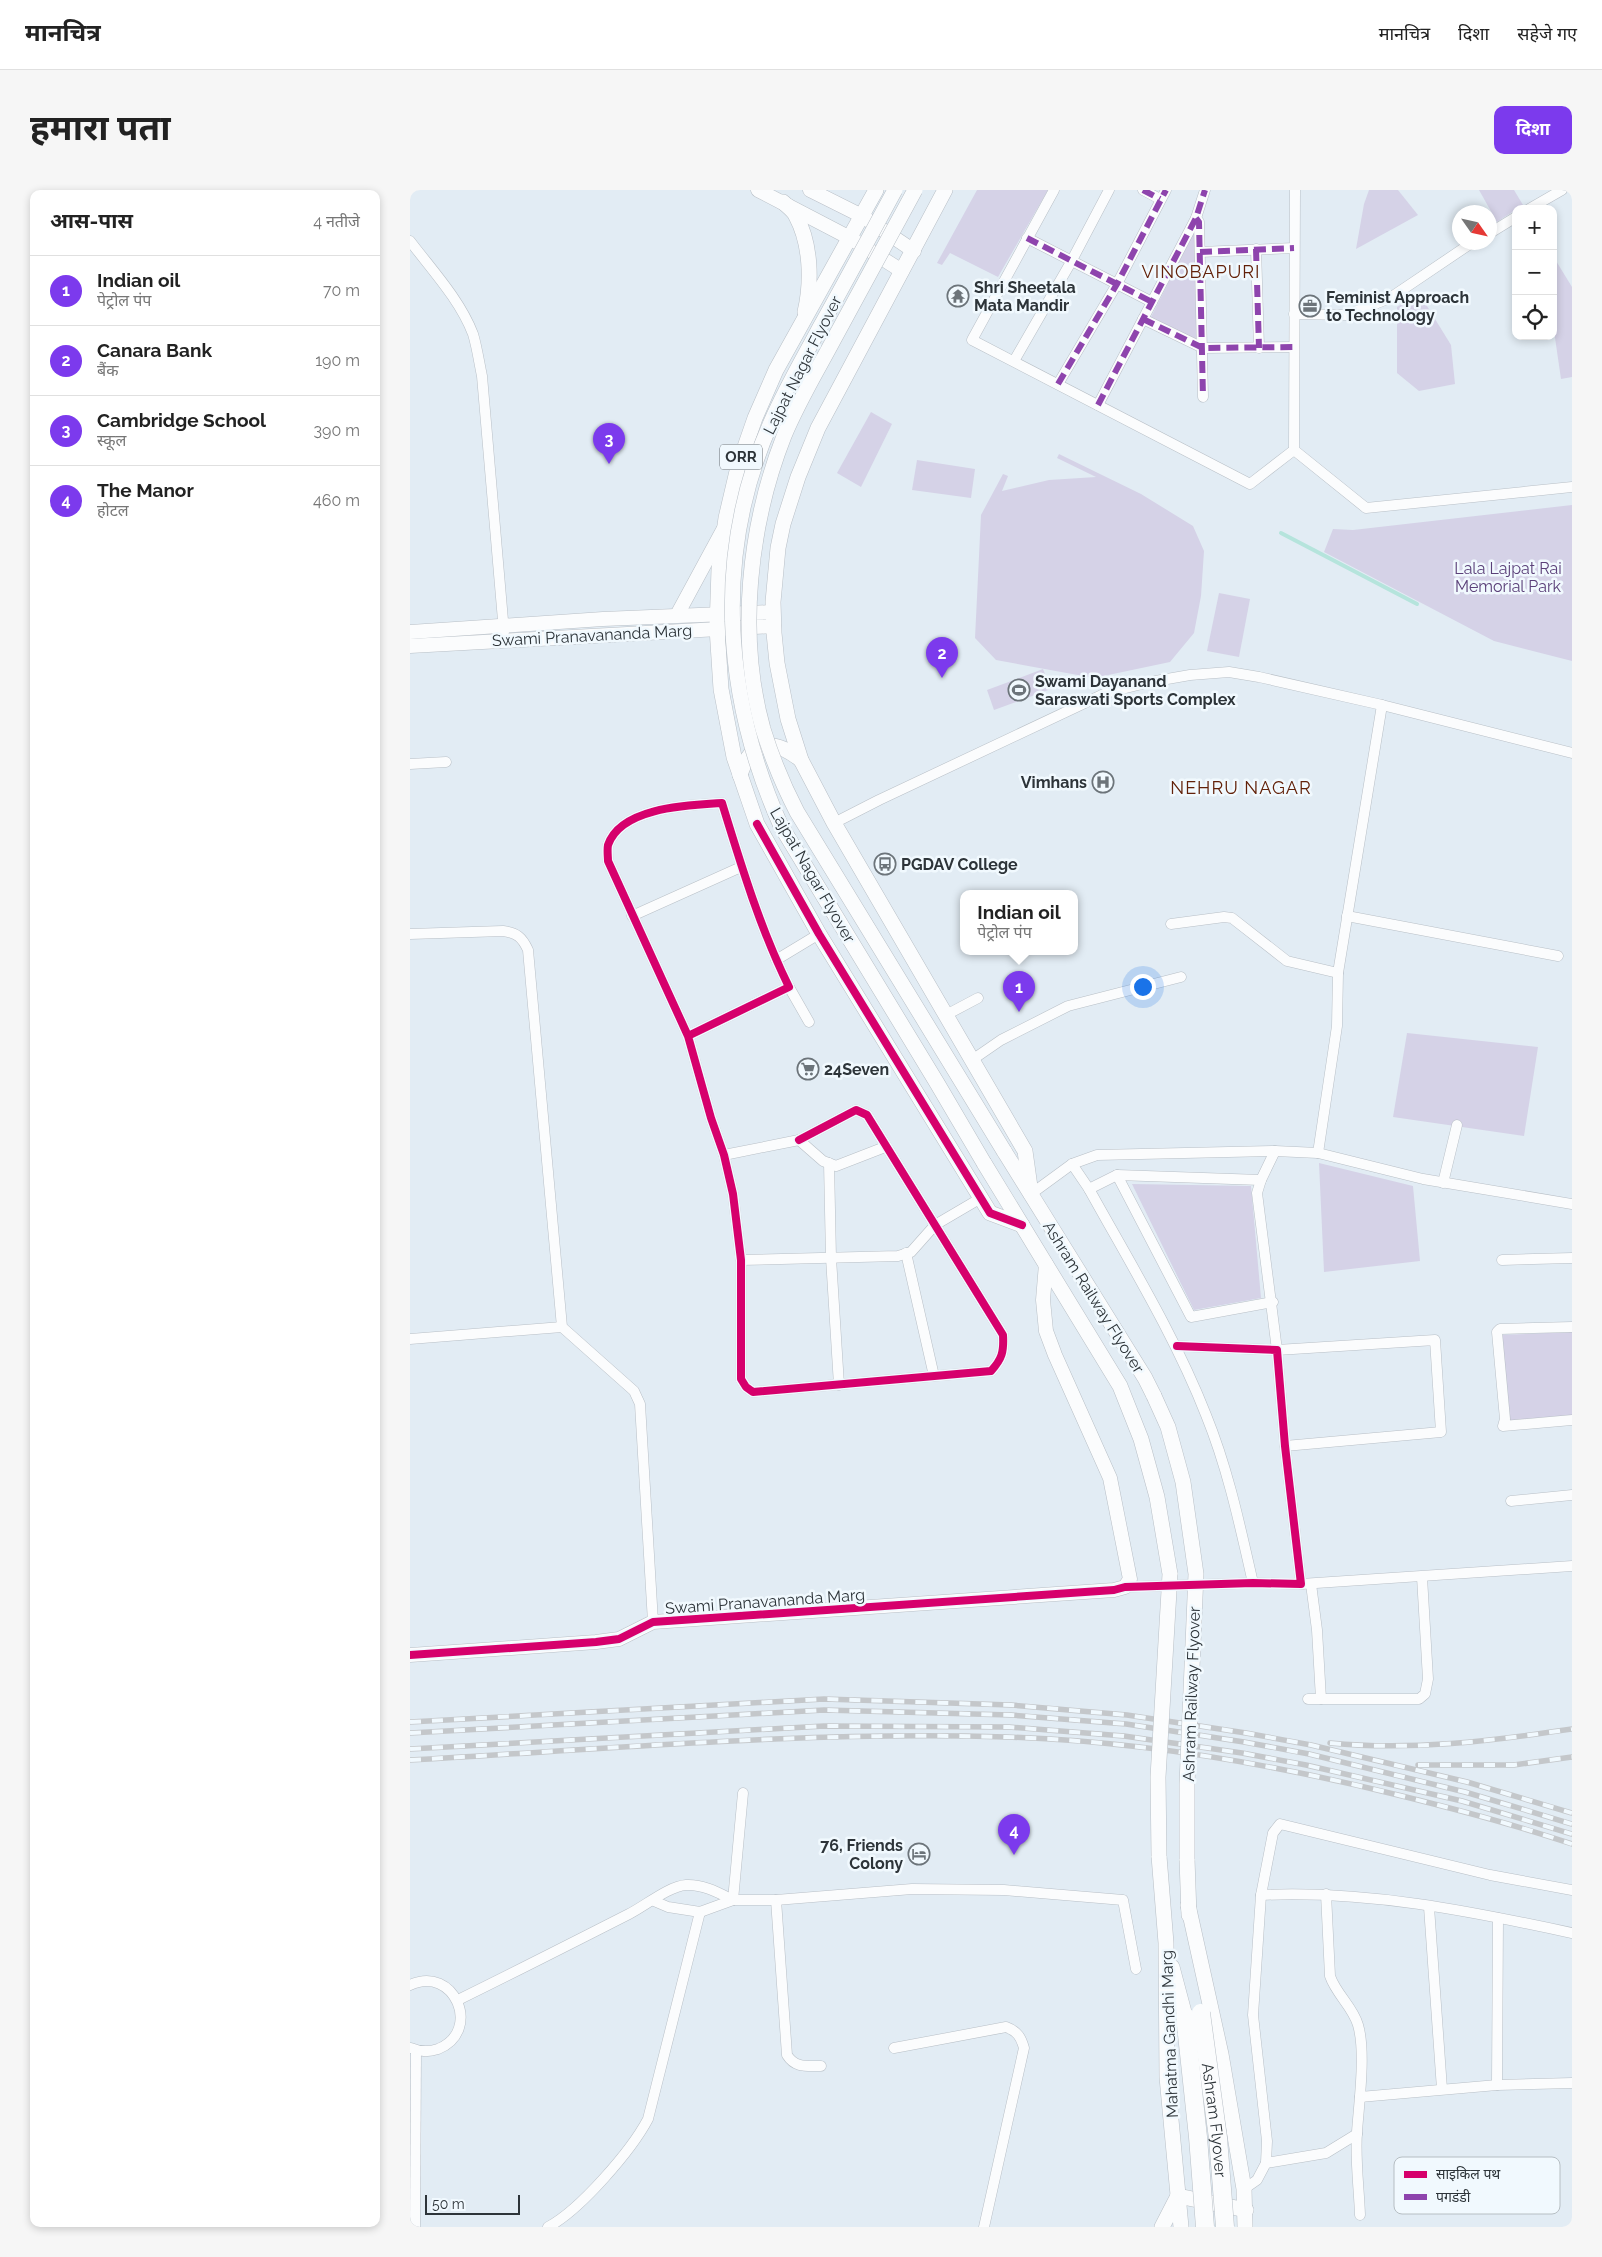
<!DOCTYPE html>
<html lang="hi">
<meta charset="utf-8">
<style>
:root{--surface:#fff;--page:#f6f6f6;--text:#222;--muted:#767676;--line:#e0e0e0;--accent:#7c3aed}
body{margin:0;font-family:Raleway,"Noto Sans Devanagari",sans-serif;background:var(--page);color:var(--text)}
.controls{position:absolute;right:15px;top:15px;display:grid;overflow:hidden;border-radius:10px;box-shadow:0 2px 8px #0003}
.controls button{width:45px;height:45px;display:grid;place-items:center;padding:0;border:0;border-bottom:1px solid var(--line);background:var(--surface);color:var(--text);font:25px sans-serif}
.compass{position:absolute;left:1042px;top:15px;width:45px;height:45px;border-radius:50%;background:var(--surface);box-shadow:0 2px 8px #0003;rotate:124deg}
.scale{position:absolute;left:15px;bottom:12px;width:95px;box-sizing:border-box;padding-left:5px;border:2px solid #2d3439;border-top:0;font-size:14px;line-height:18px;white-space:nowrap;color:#2d3439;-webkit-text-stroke:4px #f1f9fe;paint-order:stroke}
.you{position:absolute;left:732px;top:796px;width:18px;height:18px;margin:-12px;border:4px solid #fff;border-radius:50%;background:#1a73e8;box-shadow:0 0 0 8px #1a73e833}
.badge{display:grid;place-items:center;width:32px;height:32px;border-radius:50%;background:var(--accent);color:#fff;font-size:16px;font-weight:700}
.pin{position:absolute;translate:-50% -41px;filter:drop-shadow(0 1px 2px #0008)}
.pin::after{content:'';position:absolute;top:26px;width:18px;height:15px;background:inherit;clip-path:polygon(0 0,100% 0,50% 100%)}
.popup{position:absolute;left:550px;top:700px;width:118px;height:65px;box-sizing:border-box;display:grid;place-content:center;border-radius:10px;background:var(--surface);filter:drop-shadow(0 1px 4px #0005);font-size:16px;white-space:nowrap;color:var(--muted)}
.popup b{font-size:19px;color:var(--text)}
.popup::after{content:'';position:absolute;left:50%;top:100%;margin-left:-10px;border:10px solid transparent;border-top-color:var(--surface)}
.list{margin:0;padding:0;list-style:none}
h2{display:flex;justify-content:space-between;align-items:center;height:65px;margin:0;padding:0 20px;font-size:21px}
h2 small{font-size:16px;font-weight:400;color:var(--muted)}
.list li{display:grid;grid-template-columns:32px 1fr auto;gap:15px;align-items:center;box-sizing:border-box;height:70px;padding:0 20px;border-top:1px solid var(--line)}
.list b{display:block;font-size:19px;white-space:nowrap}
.list p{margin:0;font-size:16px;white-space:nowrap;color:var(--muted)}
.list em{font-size:16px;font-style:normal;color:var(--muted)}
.icon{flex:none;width:28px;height:28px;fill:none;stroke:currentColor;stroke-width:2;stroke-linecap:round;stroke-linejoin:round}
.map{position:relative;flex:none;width:1162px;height:2037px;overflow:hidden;border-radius:10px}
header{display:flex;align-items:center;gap:30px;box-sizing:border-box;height:70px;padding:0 25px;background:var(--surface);border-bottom:1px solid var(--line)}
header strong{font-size:24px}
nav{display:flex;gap:28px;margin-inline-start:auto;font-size:18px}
.intro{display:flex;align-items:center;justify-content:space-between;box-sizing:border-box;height:120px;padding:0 30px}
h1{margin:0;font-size:35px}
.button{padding:12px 22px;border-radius:10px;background:var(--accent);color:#fff;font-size:18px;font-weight:700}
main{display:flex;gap:30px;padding:0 30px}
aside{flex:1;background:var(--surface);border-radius:10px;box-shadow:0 2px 8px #0003}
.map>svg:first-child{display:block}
.green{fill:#d5d2e7}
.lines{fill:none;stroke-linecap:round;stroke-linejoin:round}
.stream{stroke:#b5e4dc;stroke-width:4}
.street-casing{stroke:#b8bfc6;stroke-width:11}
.secondary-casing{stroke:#b8bfc6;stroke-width:15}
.primary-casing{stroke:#b8bfc6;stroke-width:16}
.street{stroke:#fbfcfd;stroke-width:10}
.secondary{stroke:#fbfcfd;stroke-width:14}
.primary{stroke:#fbfcfd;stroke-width:15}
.rail-casing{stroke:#c4c7ca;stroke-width:5.5}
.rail{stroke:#f1f9fe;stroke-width:4;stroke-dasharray:11;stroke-linecap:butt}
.primary-bridge-casing{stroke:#b8bfc6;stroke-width:16;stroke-linecap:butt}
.highway-bridge-casing{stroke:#b8bfc6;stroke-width:19;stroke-linecap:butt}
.primary-bridge{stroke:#fbfcfd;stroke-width:15}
.highway-bridge{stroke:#fbfcfd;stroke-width:18}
.quiet{stroke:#8e44ad;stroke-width:6;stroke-dasharray:12 6;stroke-linecap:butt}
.cycleway-casing{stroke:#f1f9fe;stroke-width:11}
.cycleway{stroke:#d6006c;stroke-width:8}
.labels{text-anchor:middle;stroke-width:5;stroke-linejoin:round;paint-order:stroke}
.shield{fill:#f1f9fe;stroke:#686f74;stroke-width:1}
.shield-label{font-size:15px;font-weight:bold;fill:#2d3439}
.poi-label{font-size:16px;font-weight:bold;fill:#2d3439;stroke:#f1f9fe;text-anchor:start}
.street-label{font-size:16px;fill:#2d3439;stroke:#f1f9fe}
.park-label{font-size:16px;fill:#5b4079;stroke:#f1f9fe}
.neighbourhood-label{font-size:18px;letter-spacing:1px;fill:#622109;stroke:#f1f9fe}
.key{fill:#f1f9fe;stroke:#b6bec3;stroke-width:1}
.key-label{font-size:14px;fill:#2d3439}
</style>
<header>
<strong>मानचित्र</strong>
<nav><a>मानचित्र</a><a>दिशा</a><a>सहेजे गए</a></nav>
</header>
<div class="intro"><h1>हमारा पता</h1><a class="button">दिशा</a></div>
<main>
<aside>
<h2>आस-पास<small>4 नतीजे</small></h2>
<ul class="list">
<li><span class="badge">1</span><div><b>Indian oil</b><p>पेट्रोल पंप</p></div><em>70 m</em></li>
<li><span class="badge">2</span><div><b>Canara Bank</b><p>बैंक</p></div><em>190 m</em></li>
<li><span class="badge">3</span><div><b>Cambridge School</b><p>स्कूल</p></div><em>390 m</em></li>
<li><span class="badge">4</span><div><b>The Manor</b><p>होटल</p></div><em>460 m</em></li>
</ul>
</aside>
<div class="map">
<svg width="1162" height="2037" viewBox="0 0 1162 2037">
<rect width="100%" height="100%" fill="#e2ecf4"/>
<!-- green -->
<g class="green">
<polygon points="567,0 638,0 588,87 540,63 532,75 527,73"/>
<polygon points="959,0 988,0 1008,25 946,59 954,14"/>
<polygon points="1069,0 1104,0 1113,15 1087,32"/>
<polygon points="786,38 788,152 741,127"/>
<polygon points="1143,66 1162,97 1162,187 1151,189 1143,134"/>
<polygon points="1009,103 1041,155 1045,194 1009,201 987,183 987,117"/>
<polygon points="461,222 482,234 451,297 427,283"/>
<polygon points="649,264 731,304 783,336 794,361 791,406 784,443 760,472 684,488 586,470 565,448 571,325 593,284 598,286 592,301 639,290 686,287 647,268"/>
<polygon points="507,270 565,279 561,308 502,300"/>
<polygon points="1162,315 1162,471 1084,451 914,362 923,339 943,340"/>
<polygon points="809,403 840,409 829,467 797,461"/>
<polygon points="633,479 641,499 584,520 577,500"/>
<polygon points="997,843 1128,857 1114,946 983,927"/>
<polygon points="909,973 1003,996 1010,1071 914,1082"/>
<polygon points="722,994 841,996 851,1108 784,1120"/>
<polygon points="1162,1142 1162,1228 1098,1236 1089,1145"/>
</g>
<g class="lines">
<!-- stream -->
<polyline class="stream" points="871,343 1007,414"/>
<!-- street casing -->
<g class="street-casing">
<g id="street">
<polyline points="644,0 562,150 840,294 884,260"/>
<polyline points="733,0 750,9"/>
<polyline points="885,0 884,260 956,318 1162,297"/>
<polyline points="1119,19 1152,0"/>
<polyline points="786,28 789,32 793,207"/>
<polyline points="1080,43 1106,27"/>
<polyline points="617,48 742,112"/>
<path d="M0,51C22,80 50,110 63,144C67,157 69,172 72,186L94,442"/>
<polyline points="846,59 849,158"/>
<polyline points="790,62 884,58"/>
<polyline points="884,124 937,125 980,108 1063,52"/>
<polyline points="733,129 793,158 884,157"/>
<polyline points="604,171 661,72 699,0"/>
<polyline points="648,194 707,94 756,0"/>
<polyline points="688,215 786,28 795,0"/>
<polyline points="0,574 36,572"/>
<polyline points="424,633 469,610 696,503 740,492 780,485 819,482 849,487 972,515 1162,563"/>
<polyline points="222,726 331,677"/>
<polyline points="937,726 1148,766"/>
<polyline points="761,734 814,727 822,728 877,771 928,783"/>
<path d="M0,744L93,741C107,743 112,747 118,760L152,1137L224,1201L230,1214L243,1432"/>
<polyline points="366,770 409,744"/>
<polyline points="379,797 399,832"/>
<polyline points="536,825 568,808"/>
<path d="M278,846L379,797C350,738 331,675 312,613C279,615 211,617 198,655C197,660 198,667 198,671L278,846L301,928L314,965L323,1004L331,1070V1189L336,1197L343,1202L581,1181C592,1169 594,1162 593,1145L457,925L446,920L389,950"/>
<polyline points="562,870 591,850 658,816 771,787"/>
<polyline points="865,961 851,990 847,1003 867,1160 1025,1150 1031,1242 875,1256"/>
<polyline points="908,963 927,836 928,783 972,515"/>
<polyline points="314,965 389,950 413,971 426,976 475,957"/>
<polyline points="419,973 421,1068 429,1195"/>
<path d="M662,974L679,999C720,1073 765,1146 796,1225C818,1279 830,1336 843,1393"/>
<polyline points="707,985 781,1127 863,1112"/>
<polyline points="1033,993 1047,935"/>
<polyline points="679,999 707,985 851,990"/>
<polyline points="621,1004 662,974 687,965 865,961 908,963 1013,989 1162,1014"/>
<polyline points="496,1063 524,1186"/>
<polyline points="331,1070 488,1066 501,1062 525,1035 571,1008"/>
<polyline points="1092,1070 1162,1068"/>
<polyline points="1162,1137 1090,1139 1087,1142 1095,1229 1093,1236 1162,1230"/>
<polyline points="0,1149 152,1137"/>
<polyline points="1101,1311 1162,1305"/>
<polyline points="891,1394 1162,1376"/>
<polyline points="901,1394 907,1440 911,1509"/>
<polyline points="715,1397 843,1393 891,1394 875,1256 867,1160 767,1156"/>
<polyline points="898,1509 1009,1509 1015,1504 1018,1489 1012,1387"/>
<path d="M916,1704L920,1786C926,1804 943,1817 948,1835C956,1862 949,1913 947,1942C945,1969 949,1998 950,2025"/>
<path d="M851,1705C956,1700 1060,1721 1162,1743"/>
<polyline points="323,1710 333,1603"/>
<path d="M366,1710L377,1865C385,1878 396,1876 411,1876"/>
<polyline points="244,1711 258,1717 290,1722 323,1710 366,1710 502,1699 594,1700 713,1710 726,1779"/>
<polyline points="1019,1717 1032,1899"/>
<path d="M0,1795C44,1774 73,1841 28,1859C19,1862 10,1862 1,1858"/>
<path d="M48,1810C105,1782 162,1753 219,1724C235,1716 259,1696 276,1695C293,1694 309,1703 323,1710"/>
<path d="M484,1858L596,1837C607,1841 611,1847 614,1858L574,2037"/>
<polyline points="1087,1895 1088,1728"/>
<polyline points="950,1907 1087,1895 1162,1893"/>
<polyline points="856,1973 916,1963 947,1944"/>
<polyline points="834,1999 847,1990 856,1973 857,1951 843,1825 851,1705 863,1643 870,1634 1080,1685 1162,1700"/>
<polyline points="5,2037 6,1861"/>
<path d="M138,2037C170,2020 221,1961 238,1929L290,1722"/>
</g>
</g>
<!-- secondary casing -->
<g class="secondary-casing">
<g id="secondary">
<polyline points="348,0 440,48 492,81"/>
<polyline points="400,0 452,26 504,61"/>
<polyline points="267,425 313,340"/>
<polyline points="0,442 193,429 363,422"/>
<polyline points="0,456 364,436"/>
<polyline points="0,1465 186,1452 209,1449 243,1432 704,1400 715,1397 720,1389 700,1288 645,1165 636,1141 633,1110 636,1074"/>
</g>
</g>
<!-- primary casing -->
<g class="primary-casing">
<g id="primary">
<polyline points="466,0 366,180 345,228 328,277 316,328 309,379 307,438 311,499 324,567 347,634 409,744 580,1023 612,1035"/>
<polyline points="535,0 408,238 388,287 373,334 368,358 363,412 364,443 367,473 378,529 391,570 424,633 615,961 621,1004"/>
<path d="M373,12C377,16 384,21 386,26C401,54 402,92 395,122"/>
<path d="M330,585C341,550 364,548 391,570"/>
<polyline points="594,961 735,1188 744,1206"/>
<polyline points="574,973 710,1196 731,1249 747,1307 760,1384"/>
<polyline points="749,1666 756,1753 757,1887 771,2037"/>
<polyline points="777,1669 779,1725"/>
<polyline points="778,1715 811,1864 834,1999 835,2037"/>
<polyline points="762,1777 775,1826"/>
<polyline points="768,2006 836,2020"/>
<polyline points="752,2037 768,2006"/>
</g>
</g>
<!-- street -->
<use href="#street" class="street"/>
<!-- secondary -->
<use href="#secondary" class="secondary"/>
<!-- primary -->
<use href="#primary" class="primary"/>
<!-- rail casing -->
<g class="rail-casing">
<g id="rail">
<polyline points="0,1532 414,1509 601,1515 717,1525 836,1543 901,1555 1057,1592 1162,1623"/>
<polyline points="0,1543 414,1520 601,1525 716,1534 834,1552 899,1564 1055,1602 1162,1634"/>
<path d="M920,1553C1002,1561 1081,1551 1162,1539"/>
<polyline points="0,1559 414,1536 599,1537 714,1546 832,1563 896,1575 1052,1611 1162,1644"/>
<path d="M0,1570C198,1559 397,1541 596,1547C729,1551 863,1574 992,1606C1049,1620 1106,1635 1162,1654"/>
<polyline points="1008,1575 1104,1575 1162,1567"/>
</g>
</g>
<!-- rail -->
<use href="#rail" class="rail"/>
<!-- primary-bridge casing -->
<g class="primary-bridge-casing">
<g id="primary-bridge">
<path d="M485,0C460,46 435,93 409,139C393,169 376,198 362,230C303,362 313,506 371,636L527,893L574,973"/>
<path d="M505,0C478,50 451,99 424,149C407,181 388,212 374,246C339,335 327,446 353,539C362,568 373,595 387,622L594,961"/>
<polyline points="744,1206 758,1237 773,1292 786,1384 777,1594 777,1669"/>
<polyline points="749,1666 748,1587 760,1384"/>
</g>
</g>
<!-- highway-bridge casing -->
<g class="highway-bridge-casing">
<g id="highway-bridge">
<path id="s1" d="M791,1823L808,1948L815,2037"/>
<polyline points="775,1826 788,1947 795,2037"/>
</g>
</g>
<!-- primary-bridge -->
<use href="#primary-bridge" class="primary-bridge"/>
<!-- highway-bridge -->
<use href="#highway-bridge" class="highway-bridge"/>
<!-- quiet -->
<g class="quiet">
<polyline points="733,0 750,9"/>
<polyline points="786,28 789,32 793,207"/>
<polyline points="617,48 742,112"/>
<polyline points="846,59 849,158"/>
<polyline points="790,62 884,58"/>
<polyline points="733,129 793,158 884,157"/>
<polyline points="648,194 707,94 756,0"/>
<polyline points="688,215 786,28 795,0"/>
</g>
<!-- cycleway casing -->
<g class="cycleway-casing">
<g id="cycleway">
<polyline points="347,634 409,744 580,1023 612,1035"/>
<path d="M278,846L379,797C350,738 331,675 312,613C279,615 211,617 198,655C197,660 198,667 198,671L278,846L301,928L314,965L323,1004L331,1070V1189L336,1197L343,1202L581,1181C592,1169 594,1162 593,1145L457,925L446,920L389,950"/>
<polyline points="0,1465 186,1452 209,1449 243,1432 704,1400 715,1397 843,1393 891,1394 875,1256 867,1160 767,1156"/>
</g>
</g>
<!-- cycleway -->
<use href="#cycleway" class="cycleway"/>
</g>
<!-- icons -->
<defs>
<g id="temple-ring" transform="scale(1.125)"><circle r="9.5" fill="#f1f9fe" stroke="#6c747a" stroke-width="1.5"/><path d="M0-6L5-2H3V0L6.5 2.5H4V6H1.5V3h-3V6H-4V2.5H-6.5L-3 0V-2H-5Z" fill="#6c747a"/></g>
<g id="office-ring" transform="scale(1.125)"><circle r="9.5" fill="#f1f9fe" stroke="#6c747a" stroke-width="1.5"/><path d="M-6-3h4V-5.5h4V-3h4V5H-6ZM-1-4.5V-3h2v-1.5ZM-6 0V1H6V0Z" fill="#6c747a"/></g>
<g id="stadium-ring" transform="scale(1.125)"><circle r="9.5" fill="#f1f9fe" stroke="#6c747a" stroke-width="1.5"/><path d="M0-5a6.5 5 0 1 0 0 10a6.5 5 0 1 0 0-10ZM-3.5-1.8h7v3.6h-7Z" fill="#6c747a"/></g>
<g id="hospital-ring" transform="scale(1.125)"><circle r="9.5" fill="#f1f9fe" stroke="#6c747a" stroke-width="1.5"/><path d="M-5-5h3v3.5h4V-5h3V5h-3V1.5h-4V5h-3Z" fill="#6c747a"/></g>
<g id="bus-ring" transform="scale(1.125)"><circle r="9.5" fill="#f1f9fe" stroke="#6c747a" stroke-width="1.5"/><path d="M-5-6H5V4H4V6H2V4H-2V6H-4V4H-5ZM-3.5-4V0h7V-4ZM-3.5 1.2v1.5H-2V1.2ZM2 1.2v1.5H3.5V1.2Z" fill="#6c747a"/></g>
<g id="supermarket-ring" transform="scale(1.125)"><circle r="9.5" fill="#f1f9fe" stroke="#6c747a" stroke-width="1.5"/><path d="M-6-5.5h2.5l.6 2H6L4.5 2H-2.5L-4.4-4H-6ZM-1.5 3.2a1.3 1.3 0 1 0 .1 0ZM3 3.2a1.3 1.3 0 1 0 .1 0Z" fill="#6c747a"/></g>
<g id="hotel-ring" transform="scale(1.125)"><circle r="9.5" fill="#f1f9fe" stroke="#6c747a" stroke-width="1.5"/><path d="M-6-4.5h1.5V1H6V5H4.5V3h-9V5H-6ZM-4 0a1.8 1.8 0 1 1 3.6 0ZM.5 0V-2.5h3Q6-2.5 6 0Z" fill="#6c747a"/></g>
</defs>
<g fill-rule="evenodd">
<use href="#temple-ring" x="548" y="106"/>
<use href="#office-ring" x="900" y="116"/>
<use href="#stadium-ring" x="609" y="500"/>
<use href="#hospital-ring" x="693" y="592"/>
<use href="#bus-ring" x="475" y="674"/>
<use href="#supermarket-ring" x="398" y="879"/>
<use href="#hotel-ring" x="509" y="1664"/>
</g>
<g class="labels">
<!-- shield labels -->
<rect class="shield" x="310" y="254.5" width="42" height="25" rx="4"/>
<g class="shield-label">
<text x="331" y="272">ORR</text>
</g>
<!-- poi labels -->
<g class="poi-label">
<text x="564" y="103">Shri Sheetala<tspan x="564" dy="18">Mata Mandir</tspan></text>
<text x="916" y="113">Feminist Approach<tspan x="916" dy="18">to Technology</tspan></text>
<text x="625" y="497">Swami Dayanand<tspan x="625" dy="18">Saraswati Sports Complex</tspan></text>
<text x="677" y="598" text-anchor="end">Vimhans</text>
<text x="491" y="680">PGDAV College</text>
<text x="414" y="885">24Seven</text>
<text x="493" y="1661" text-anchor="end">76, Friends<tspan x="493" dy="18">Colony</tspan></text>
</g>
<!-- street labels -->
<g class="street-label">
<text transform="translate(392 175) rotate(-63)" y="6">Lajpat Nagar Flyover</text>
<text transform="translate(182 445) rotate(-3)" y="6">Swami Pranavananda Marg</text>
<text transform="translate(403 685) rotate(60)" y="6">Lajpat Nagar Flyover</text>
<text transform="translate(684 1107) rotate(58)" y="6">Ashram Railway Flyover</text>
<text transform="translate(355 1411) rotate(-4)" y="6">Swami Pranavananda Marg</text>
<text transform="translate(781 1504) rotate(-88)" y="6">Ashram Railway Flyover</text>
<text transform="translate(759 1844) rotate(-92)" y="6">Mahatma Gandhi Marg</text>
<text dy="6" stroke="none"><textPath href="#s1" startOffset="108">Ashram Flyover</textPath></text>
</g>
<!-- park labels -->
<g class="park-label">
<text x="1098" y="384">Lala Lajpat Rai<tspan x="1098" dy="18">Memorial Park</tspan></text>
</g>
<!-- neighbourhood labels -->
<g class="neighbourhood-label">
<text x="791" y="88">VINOBAPURI</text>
<text x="831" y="604">NEHRU NAGAR</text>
</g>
</g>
<!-- legend -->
<rect x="984" y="1967" width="166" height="57" rx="8" class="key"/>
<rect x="994" y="1981" width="23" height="7" fill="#d6006c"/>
<rect x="994" y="2004" width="23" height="6" fill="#8e44ad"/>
<g class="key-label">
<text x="1026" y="1989">साइकिल पथ</text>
<text x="1026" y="2012">पगडंडी</text>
</g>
</svg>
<div class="controls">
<button>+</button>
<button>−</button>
<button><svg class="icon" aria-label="locate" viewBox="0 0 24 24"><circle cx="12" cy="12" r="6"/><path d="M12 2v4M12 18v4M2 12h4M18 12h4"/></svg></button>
</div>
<svg class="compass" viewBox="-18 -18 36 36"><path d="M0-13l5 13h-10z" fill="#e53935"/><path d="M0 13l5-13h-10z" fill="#767676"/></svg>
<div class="scale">50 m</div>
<div class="you"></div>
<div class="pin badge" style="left:609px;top:822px">1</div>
<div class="popup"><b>Indian oil</b>पेट्रोल पंप</div>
<div class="pin badge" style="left:532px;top:488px">2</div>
<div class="pin badge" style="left:199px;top:274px">3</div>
<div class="pin badge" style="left:604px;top:1665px">4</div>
</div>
</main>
